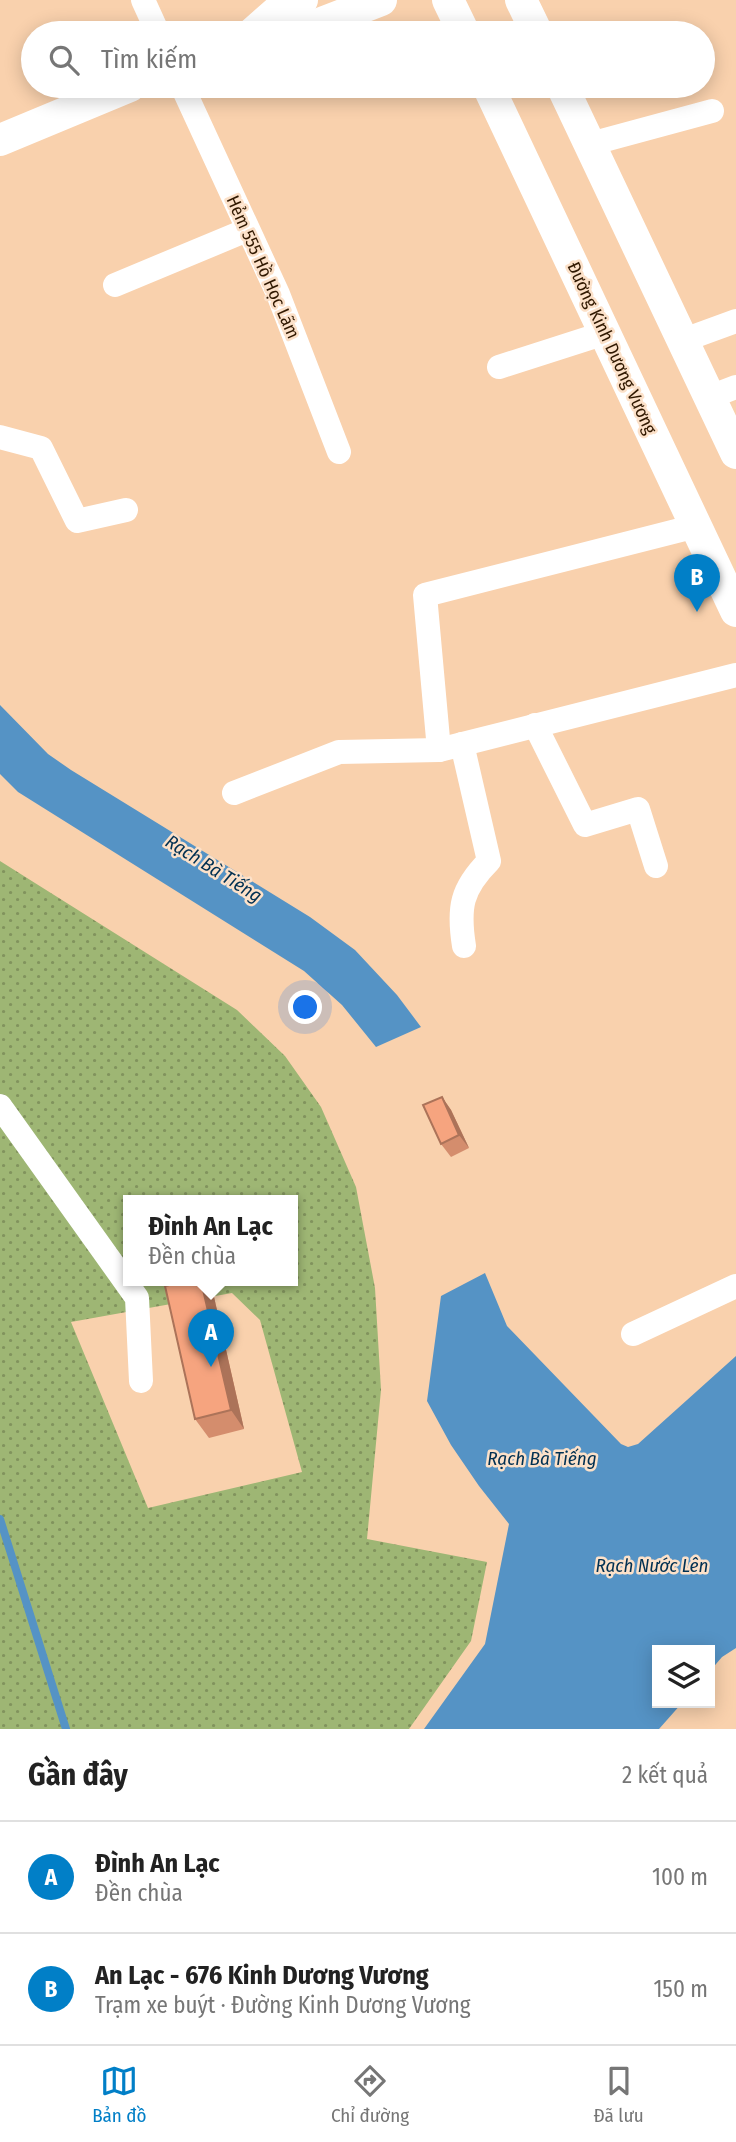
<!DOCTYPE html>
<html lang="vi">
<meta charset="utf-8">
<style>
:root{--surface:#fff;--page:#f6f6f6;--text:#222;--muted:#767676;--line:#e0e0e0;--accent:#017fc7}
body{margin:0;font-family:"Fira Sans Condensed",sans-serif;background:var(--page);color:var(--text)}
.controls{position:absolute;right:21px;bottom:21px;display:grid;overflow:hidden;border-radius:0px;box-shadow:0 4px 18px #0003}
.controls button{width:63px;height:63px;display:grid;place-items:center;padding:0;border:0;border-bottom:2px solid var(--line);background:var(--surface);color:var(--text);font:35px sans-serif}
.you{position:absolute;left:306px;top:1008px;width:24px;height:24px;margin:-18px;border:5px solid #fff;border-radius:50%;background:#1a73e8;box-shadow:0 0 0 10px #1a73e833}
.badge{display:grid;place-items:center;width:46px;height:46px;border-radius:50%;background:var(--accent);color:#fff;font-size:23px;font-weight:700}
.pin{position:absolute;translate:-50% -58px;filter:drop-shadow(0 2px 4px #0008)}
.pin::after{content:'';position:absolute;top:37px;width:24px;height:21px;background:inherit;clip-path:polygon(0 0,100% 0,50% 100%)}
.popup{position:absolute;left:123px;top:1195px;width:175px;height:91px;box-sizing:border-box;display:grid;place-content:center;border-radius:0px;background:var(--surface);filter:drop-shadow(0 2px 5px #0005);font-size:23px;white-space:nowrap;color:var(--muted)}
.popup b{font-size:26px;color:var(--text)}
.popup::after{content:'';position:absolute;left:50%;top:100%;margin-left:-14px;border:14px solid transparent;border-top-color:var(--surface)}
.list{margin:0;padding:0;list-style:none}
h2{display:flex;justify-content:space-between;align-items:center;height:91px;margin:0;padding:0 28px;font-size:30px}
h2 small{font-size:23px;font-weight:400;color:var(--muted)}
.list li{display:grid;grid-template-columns:46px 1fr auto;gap:21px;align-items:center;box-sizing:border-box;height:112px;padding:0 28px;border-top:2px solid var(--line)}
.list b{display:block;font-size:26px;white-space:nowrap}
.list p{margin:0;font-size:23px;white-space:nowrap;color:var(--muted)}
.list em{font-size:23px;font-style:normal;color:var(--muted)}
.icon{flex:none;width:38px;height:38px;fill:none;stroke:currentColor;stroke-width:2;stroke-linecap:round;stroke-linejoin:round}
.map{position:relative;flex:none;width:736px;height:1729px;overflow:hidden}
.search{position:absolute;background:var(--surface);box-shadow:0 4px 18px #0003;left:21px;right:21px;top:21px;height:77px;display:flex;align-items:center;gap:18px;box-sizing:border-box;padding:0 24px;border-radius:38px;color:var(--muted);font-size:26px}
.sheet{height:315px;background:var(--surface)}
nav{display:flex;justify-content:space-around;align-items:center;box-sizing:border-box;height:98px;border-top:2px solid var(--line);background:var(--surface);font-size:19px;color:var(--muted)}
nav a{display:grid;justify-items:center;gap:4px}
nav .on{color:var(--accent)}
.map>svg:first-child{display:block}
.grass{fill:url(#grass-dots);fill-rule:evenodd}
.water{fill:#5593c5}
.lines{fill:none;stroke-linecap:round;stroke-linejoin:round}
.stream{stroke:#5593c5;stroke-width:8}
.minor{stroke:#fff;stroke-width:24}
.major{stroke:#fff;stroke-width:32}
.wall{fill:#d48d6d}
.shaded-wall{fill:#ac7359}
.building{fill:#f6a47f;stroke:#ac7359;stroke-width:2}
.labels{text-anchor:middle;stroke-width:5;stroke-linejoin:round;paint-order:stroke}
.street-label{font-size:18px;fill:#301800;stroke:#fce1c9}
.water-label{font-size:19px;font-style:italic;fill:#003052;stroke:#fce1c9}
</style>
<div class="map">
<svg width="736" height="1729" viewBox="0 0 736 1729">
<defs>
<pattern id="grass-dots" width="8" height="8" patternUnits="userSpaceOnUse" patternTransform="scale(1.75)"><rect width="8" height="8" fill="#9eb674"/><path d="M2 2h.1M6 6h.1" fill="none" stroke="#81935d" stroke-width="1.8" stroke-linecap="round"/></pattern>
</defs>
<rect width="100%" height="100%" fill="#f9d1ad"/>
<!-- grass -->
<path class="grass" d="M0,861L237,1010L285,1056L321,1107L356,1187L375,1288L381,1390L367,1539L487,1562L471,1641L409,1729H0ZM129,1201H293V1281H129ZM232,1293L260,1320L302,1472L148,1508L71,1322Z"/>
<!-- water -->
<g class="water">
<polygon points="0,705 48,754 71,770 310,917 355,950 397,995 421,1027 376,1047 342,1005 304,971 18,792 0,774"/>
<polygon points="485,1273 507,1326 621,1444 628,1447 638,1444 736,1356 736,1648 722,1657 710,1671 710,1650 657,1650 657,1703 682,1703 659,1729 424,1729 485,1644 509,1524 479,1486 451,1445 427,1401 441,1296"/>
</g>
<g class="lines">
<!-- stream -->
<polyline class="stream" points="0,1519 66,1729"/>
<!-- minor -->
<g class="minor">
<polyline points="143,0 158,33"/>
<polyline points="182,86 278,294 339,452"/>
<polyline points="590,144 712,111"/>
<polyline points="115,285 247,230"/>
<polyline points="684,340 736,321"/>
<polyline points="499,367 605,333"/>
<polyline points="710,397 736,387"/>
<polyline points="0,437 41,448 77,521 126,510"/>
<polyline points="535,725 585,825 638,809 656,866"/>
<path d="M462,744L489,861C461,889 458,908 464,946"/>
<polyline points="439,750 425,595 696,526"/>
<polyline points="234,793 339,752 439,750 736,675"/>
<polyline points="0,1106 137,1298 141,1381"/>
<polyline points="633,1334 736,1286"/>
</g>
<!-- major -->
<g class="major">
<polyline points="448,0 464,33"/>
<polyline points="521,0 537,33"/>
<polyline points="253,33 278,11 302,0"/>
<polyline points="296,33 381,0"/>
<polyline points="488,86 736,611"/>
<polyline points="562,86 736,453"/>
<polyline points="0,140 130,86"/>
</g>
</g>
<!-- wall -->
<g class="wall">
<polygon points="442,1097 451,1110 469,1148 451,1157 441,1144"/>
<polygon points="186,1281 203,1281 214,1297 244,1429 209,1438 195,1419"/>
</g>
<!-- shaded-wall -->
<g class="shaded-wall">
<polygon points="442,1097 451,1110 469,1148 459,1135"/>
<polygon points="201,1281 203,1281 214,1297 244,1429 231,1410"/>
</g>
<!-- building -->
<g class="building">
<polygon points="442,1097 459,1135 441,1144 423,1105"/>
<polygon points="186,1281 201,1281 231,1410 195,1419 165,1286"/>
</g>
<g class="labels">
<!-- street labels -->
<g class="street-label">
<text transform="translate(263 267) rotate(66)" y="6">Hẻm 555 Hồ Học Lãm</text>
<text transform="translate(612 348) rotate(65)" y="6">Đường Kinh Dương Vương</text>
</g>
<!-- water labels -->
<g class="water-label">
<text transform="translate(214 868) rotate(32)" y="7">Rạch Bà Tiếng</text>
<text x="542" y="1465">Rạch Bà Tiếng</text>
<text x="652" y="1572">Rạch Nước Lên</text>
</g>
</g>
</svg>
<div class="controls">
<button><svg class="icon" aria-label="layers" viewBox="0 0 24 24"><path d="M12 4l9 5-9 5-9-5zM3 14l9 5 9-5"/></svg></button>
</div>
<div class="you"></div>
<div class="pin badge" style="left:211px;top:1367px">A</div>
<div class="popup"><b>Đình An Lạc</b>Đền chùa</div>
<div class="pin badge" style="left:697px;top:612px">B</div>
<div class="search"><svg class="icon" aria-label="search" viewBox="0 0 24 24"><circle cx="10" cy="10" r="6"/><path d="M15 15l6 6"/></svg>Tìm kiếm</div>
</div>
<section class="sheet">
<h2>Gần đây<small>2 kết quả</small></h2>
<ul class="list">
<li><span class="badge">A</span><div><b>Đình An Lạc</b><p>Đền chùa</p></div><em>100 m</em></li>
<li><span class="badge">B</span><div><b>An Lạc - 676 Kinh Dương Vương</b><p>Trạm xe buýt · Đường Kinh Dương Vương</p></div><em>150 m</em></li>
</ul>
</section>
<nav>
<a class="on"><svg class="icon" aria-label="map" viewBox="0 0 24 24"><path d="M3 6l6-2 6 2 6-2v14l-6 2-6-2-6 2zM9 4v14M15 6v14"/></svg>Bản đồ</a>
<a><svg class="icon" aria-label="directions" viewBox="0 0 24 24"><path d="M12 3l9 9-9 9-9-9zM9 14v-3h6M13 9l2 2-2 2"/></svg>Chỉ đường</a>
<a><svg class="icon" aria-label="saved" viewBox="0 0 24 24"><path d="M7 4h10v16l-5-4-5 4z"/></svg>Đã lưu</a>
</nav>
